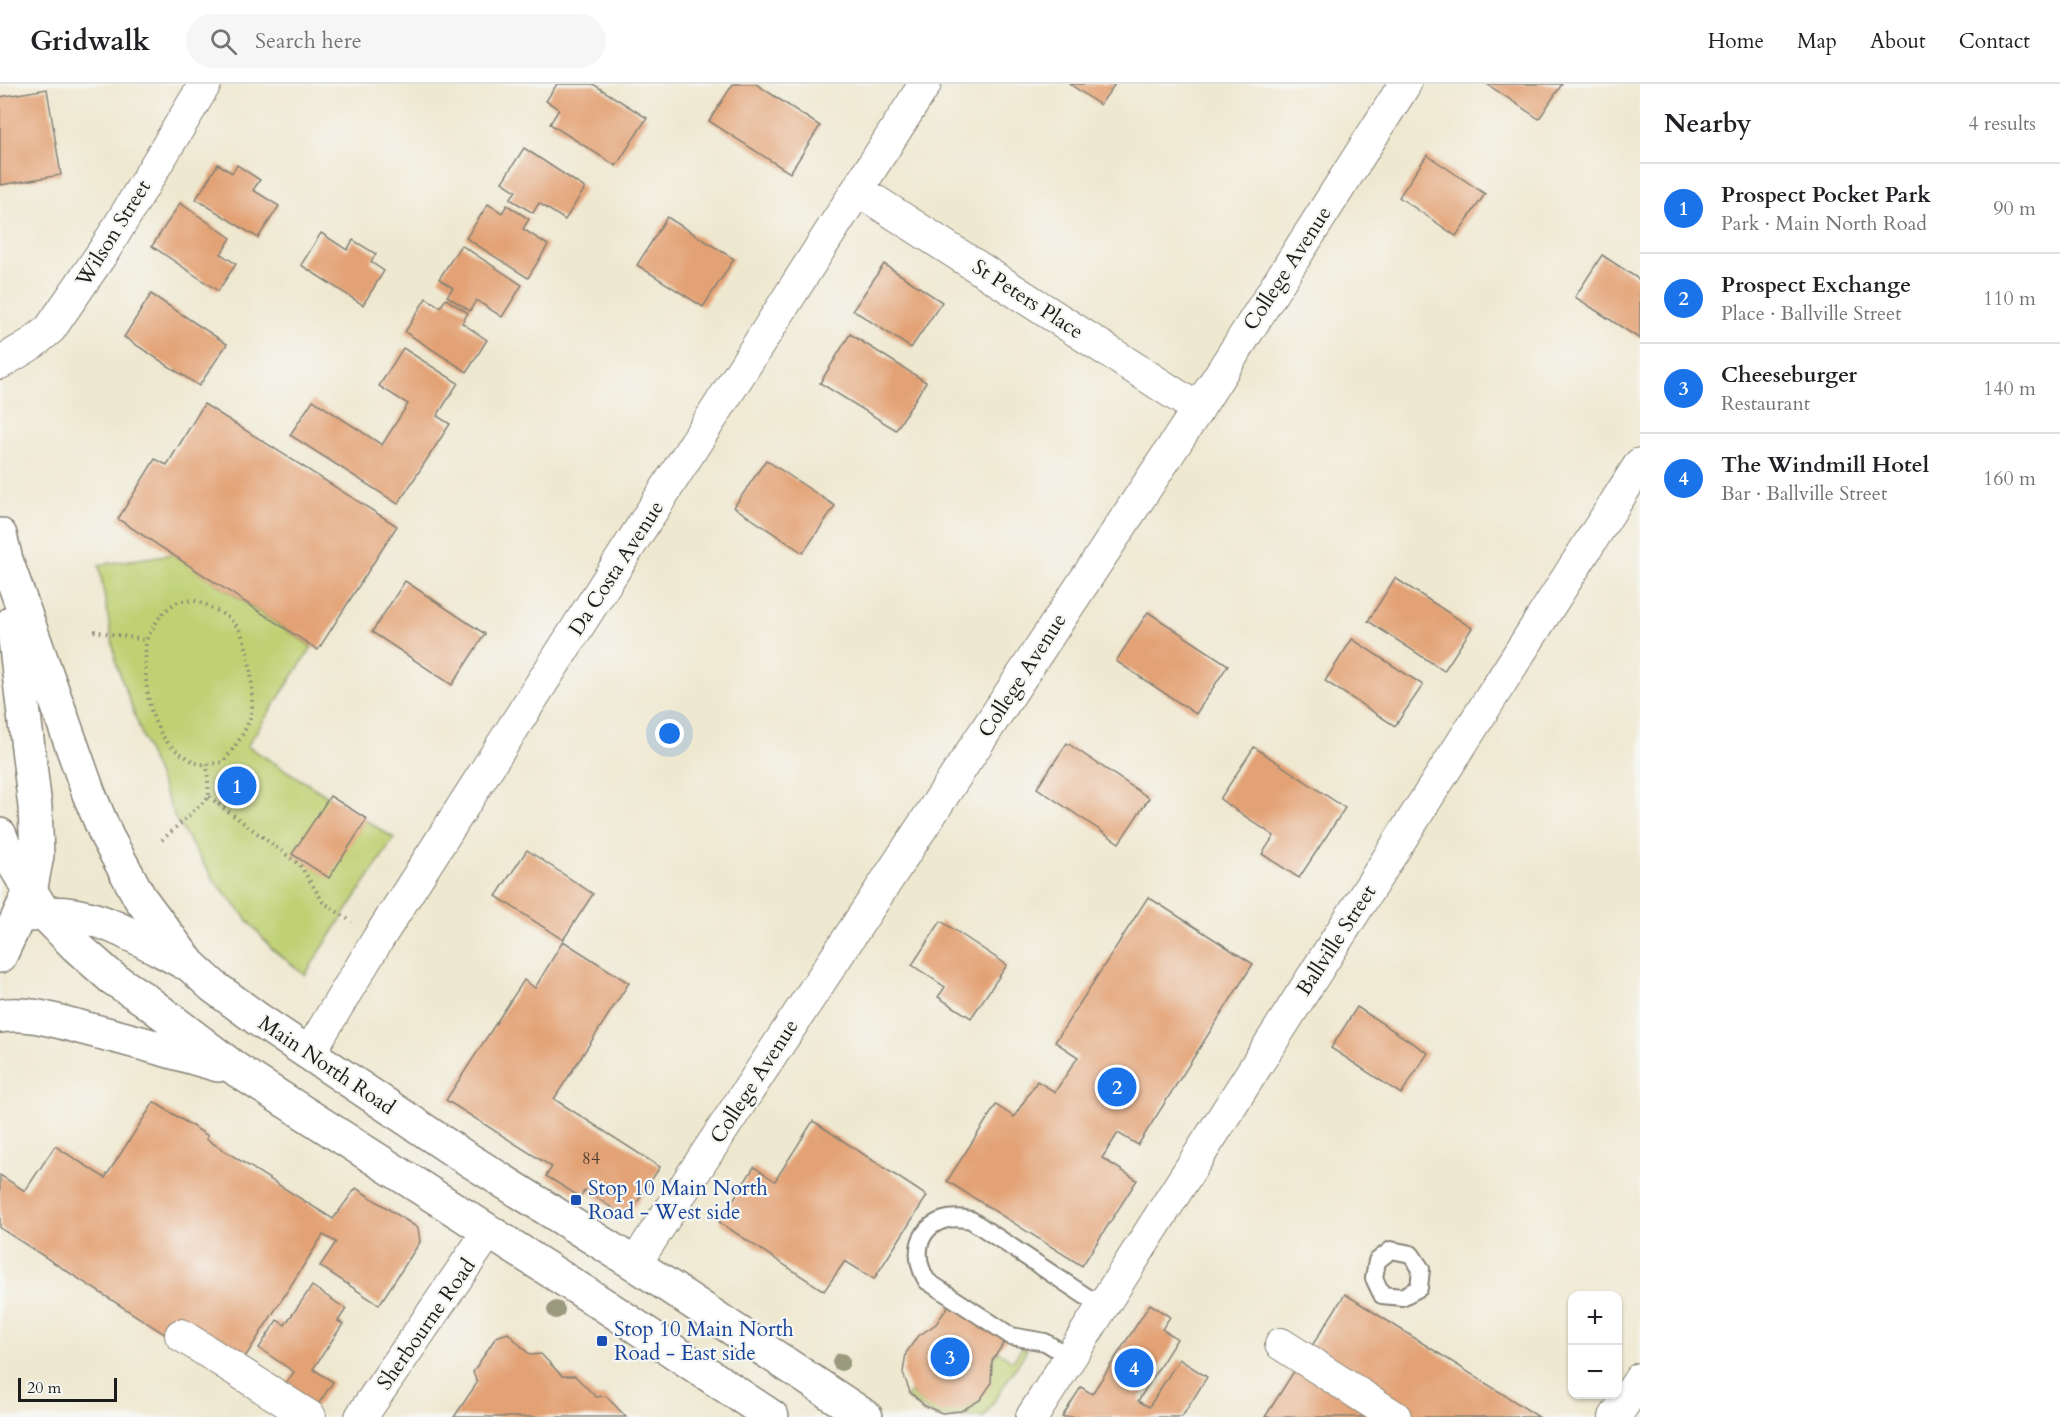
<!DOCTYPE html>
<meta charset="utf-8">
<style>
:root{--surface:#fff;--page:#f6f6f6;--text:#202124;--muted:#757577;--line:#e0e0e0;--accent:#1a73e8}
body{margin:0;font-family:Cardo,serif;background:var(--page);color:var(--text)}
.controls{position:absolute;right:18px;bottom:18px;display:grid;overflow:hidden;border-radius:12px;box-shadow:0 2px 4px #0004}
.controls button{width:54px;height:54px;display:grid;place-items:center;padding:0;border:0;border-bottom:2px solid var(--line);background:var(--surface);color:var(--text);font:30px sans-serif}
.scale{position:absolute;left:18px;bottom:15px;width:99px;box-sizing:border-box;padding-left:6px;border:3px solid #1c1c1c;border-top:0;font-size:16px;line-height:21px;white-space:nowrap;color:#1c1c1c;-webkit-text-stroke:4px #f6f6f2;paint-order:stroke}
.you{position:absolute;left:670px;top:650px;width:21px;height:21px;margin:-15px;border:4px solid #fff;border-radius:50%;background:#1a73e8;box-shadow:0 0 0 9px #1a73e833}
.badge{display:grid;place-items:center;width:39px;height:39px;border-radius:50%;background:var(--accent);color:#fff;font-size:20px;font-weight:700}
.pin{position:absolute;translate:-50% -50%;border:3px solid #fff;box-shadow:0 2px 6px #0006}
.list{margin:0;padding:0;list-style:none}
h2{display:flex;justify-content:space-between;align-items:center;height:78px;margin:0;padding:0 24px;font-size:26px}
h2 small{font-size:20px;font-weight:400;color:var(--muted)}
.list li{display:grid;grid-template-columns:39px 1fr auto;gap:18px;align-items:center;box-sizing:border-box;height:90px;padding:0 24px;border-top:2px solid var(--line)}
.list b{display:block;font-size:22px;white-space:nowrap}
.list p{margin:0;font-size:20px;white-space:nowrap;color:var(--muted)}
.list em{font-size:20px;font-style:normal;color:var(--muted)}
.icon{flex:none;width:33px;height:33px;fill:none;stroke:currentColor;stroke-width:2;stroke-linecap:round;stroke-linejoin:round}
.map{position:relative;flex:none;width:1640px;height:1333px;overflow:hidden}
header{display:flex;align-items:center;gap:36px;box-sizing:border-box;height:84px;padding:0 30px;background:var(--surface);border-bottom:2px solid var(--line)}
header strong{font-size:28px}
nav{display:flex;gap:33px;margin-inline-start:auto;font-size:21px}
.search{width:420px;height:54px;background:var(--page);display:flex;align-items:center;gap:15px;box-sizing:border-box;padding:0 21px;border-radius:33px;color:var(--muted);font-size:22px}
main{display:flex}
aside{flex:1;background:var(--surface)}
.map>svg:first-child{display:block}
.green{fill:#c0d073;stroke:#6e7648;stroke-width:1.5}
.building{fill:#e3a274}
.lines{fill:none;stroke-linecap:round;stroke-linejoin:round}
.service-casing{stroke:#868276;stroke-width:20}
.minor-casing{stroke:#868276;stroke-width:34}
.trunk-casing{stroke:#868276;stroke-width:36}
.path{stroke:#868276;stroke-width:4;stroke-dasharray:1.5 4.5;stroke-linecap:butt}
.service{stroke:#fff;stroke-width:16}
.minor{stroke:#fff;stroke-width:32}
.trunk{stroke:#fff;stroke-width:33}
.tree{fill:#9a9a7e}
.transit-dot{fill:#1a4fb4;stroke:#f6f6f2;stroke-width:2}
.labels{text-anchor:middle;stroke-width:4.5;stroke-linejoin:round;paint-order:stroke}
.number-label{font-size:18px;fill:#4e3e32}
.street-label{font-size:21px;fill:#1c1c1c;stroke:#f6f6f2}
.transit-label{font-size:21px;fill:#164399;stroke:#f6f6f2;text-anchor:start}
</style>
<header>
<strong>Gridwalk</strong>
<div class="search"><svg class="icon" aria-label="search" viewBox="0 0 24 24"><circle cx="10" cy="10" r="6"/><path d="M15 15l6 6"/></svg>Search here</div>
<nav><a>Home</a><a>Map</a><a>About</a><a>Contact</a></nav>
</header>
<main>
<div class="map">
<svg width="1640" height="1333" viewBox="0 0 1640 1333">
<rect width="100%" height="100%" fill="#f6f6f2"/>
<filter id="ink" filterUnits="userSpaceOnUse"><feTurbulence type="fractalNoise" baseFrequency=".0167" numOctaves="2"/><feDisplacementMap in="SourceGraphic" scale="12" xChannelSelector="R" yChannelSelector="G"/><feConvolveMatrix kernelMatrix="1 2 1 2 8 2 1 2 1" color-interpolation-filters="sRGB"/></filter>
<filter id="wash" filterUnits="userSpaceOnUse"><feTurbulence type="fractalNoise" baseFrequency=".008" numOctaves="4" result="noise"/><feDisplacementMap in="SourceGraphic" scale="24" xChannelSelector="R" yChannelSelector="G"/><feGaussianBlur stdDeviation="1.35" result="paint"/><feColorMatrix in="noise" values="0 0 0 0 0 0 0 0 0 0 0 0 0 0 0 0 0 1.4 0 .05"/><feComposite in="paint" operator="in"/></filter>
<g filter="url(#wash)">
<rect width="100%" height="100%" fill="#efe8d0"/>
<!-- green -->
<g class="green">
<polygon points="172,470 312,563 247,662 394,754 305,891 272,865 214,796 176,736 148,668 116,579 99,481"/>
<path d="M1022,1263L1027,1266L984,1333H936L906,1314L910,1308C936,1333 948,1333 980,1316L992,1277L998,1267L1013,1277Z"/>
</g>
<g id="blocks">
<!-- building -->
<g class="building">
<polygon points="557,0 593,0 647,34 616,82 550,40 559,25 546,17"/>
<polygon points="733,0 756,0 820,42 790,89 709,37"/>
<polygon points="1070,0 1115,0 1100,21"/>
<polygon points="1487,0 1562,0 1539,35"/>
<polygon points="47,5 61,91 0,101 0,13"/>
<polygon points="524,64 585,104 565,136 539,119 533,129 510,115 516,107 502,98"/>
<polygon points="1427,71 1485,110 1456,152 1399,113"/>
<polygon points="218,80 232,89 237,81 260,96 253,106 279,122 258,154 196,115"/>
<polygon points="180,119 231,154 221,170 236,180 218,207 152,162"/>
<polygon points="488,120 502,129 507,121 529,135 523,145 548,161 528,194 466,154"/>
<polygon points="667,133 734,175 703,223 637,181"/>
<polygon points="321,149 347,166 353,156 376,170 371,178 384,187 363,221 301,181"/>
<polygon points="461,161 522,201 502,233 476,216 470,227 447,212 453,204 439,195"/>
<polygon points="1602,171 1640,196 1640,255 1575,213"/>
<polygon points="884,180 942,218 911,264 853,226"/>
<polygon points="151,210 227,260 199,302 124,253"/>
<polygon points="426,214 440,223 446,215 468,229 462,239 487,256 467,288 405,248"/>
<polygon points="850,250 926,298 896,346 820,299"/>
<polygon points="403,264 458,299 437,332 450,340 398,420 290,351 313,316 382,361 408,320 379,302"/>
<polygon points="204,320 397,442 318,566 118,435 155,375 167,381"/>
<polygon points="766,376 835,422 803,469 734,423"/>
<polygon points="1395,494 1472,544 1444,587 1368,537"/>
<polygon points="405,497 485,550 452,601 372,548"/>
<polygon points="1148,528 1228,581 1196,630 1116,577"/>
<polygon points="1352,555 1423,601 1395,642 1325,597"/>
<polygon points="1067,659 1149,714 1119,759 1037,704"/>
<polygon points="1254,663 1345,724 1299,794 1262,770 1274,752 1220,715"/>
<polygon points="330,712 367,735 329,794 292,770"/>
<polygon points="527,766 593,810 563,856 496,812"/>
<polygon points="1148,813 1253,880 1138,1061 1118,1049 1102,1074 1137,1096 1082,1182 947,1097 996,1021 1014,1033 1037,997 1055,1008 1078,973 1055,958"/>
<polygon points="941,837 1007,881 971,934 938,913 945,903 912,881"/>
<polygon points="563,857 629,899 554,1015 660,1083 627,1134 585,1106 580,1113 546,1092 552,1083 446,1016 524,896 535,904"/>
<polygon points="1357,923 1428,969 1401,1010 1331,964"/>
<polygon points="154,1018 208,1052 206,1055 333,1135 356,1104 418,1144 420,1158 379,1221 320,1182 336,1158 323,1151 242,1278 180,1236 169,1253 0,1144 0,1091 25,1107 55,1062 105,1094"/>
<polygon points="813,1037 927,1112 874,1195 845,1177 824,1207 719,1138 754,1083 775,1097"/>
<polygon points="312,1202 346,1225 338,1237 343,1240 313,1285 333,1298 315,1325 283,1304 294,1288 259,1264 277,1236 285,1241"/>
<polygon points="1345,1210 1539,1333 1404,1333 1306,1271"/>
<polygon points="951,1218 1007,1254 992,1277 991,1300 980,1316 961,1327 942,1329 925,1322 910,1308 903,1289 906,1269 917,1253 936,1240"/>
<polygon points="1150,1220 1170,1233 1162,1245 1177,1255 1138,1317 1149,1323 1179,1275 1207,1293 1182,1333 1062,1333 1081,1303 1092,1310"/>
<polygon points="508,1249 530,1271 541,1270 562,1292 575,1292 596,1313 606,1312 626,1333 454,1333 477,1299 473,1288 496,1253"/>
<polygon points="1298,1281 1379,1333 1265,1333"/>
</g>
</g>
</g>
<g filter="url(#ink)">
<use href="#blocks" fill-opacity="0" stroke="#868276" stroke-width="1.5"/>
<g class="lines">
<!-- service casing -->
<g class="service-casing">
<g id="service">
<polygon points="1391,1166 1411,1170 1421,1185 1419,1204 1402,1213 1382,1211 1374,1194 1377,1177"/>
<path d="M1070,1273L1045,1258L1011,1252L927,1197C905,1160 929,1126 971,1136L1102,1223"/>
</g>
</g>
<!-- minor casing -->
<g class="minor-casing">
<g id="minor">
<polyline points="858,106 1198,325"/>
<polyline points="0,279 33,259 50,245 105,165 205,0"/>
<polyline points="309,969 378,855 925,0"/>
<polyline points="635,1180 693,1090 1198,325 1405,0"/>
<polyline points="181,1251 310,1333"/>
<polyline points="1281,1260 1395,1333"/>
<polyline points="361,1333 489,1147"/>
<polyline points="1032,1333 1640,380"/>
<polyline points="1615,1333 1640,1295"/>
</g>
</g>
<!-- trunk casing -->
<g class="trunk-casing">
<g id="trunk">
<polyline points="0,451 6,476 89,710 107,753 140,814 190,881 214,903 259,936 455,1067 635,1180 866,1333"/>
<polyline points="0,751 7,769 44,829 76,862 112,894 144,915 237,986 607,1223 772,1333"/>
<path d="M32,831C88,821 135,853 183,878"/>
<polyline points="0,872 30,808 37,771 35,723 13,538"/>
<path d="M0,932C29,927 59,938 87,945C131,956 174,968 218,981"/>
</g>
</g>
<!-- path -->
<g class="path">
<path d="M94,547L146,556C154,542 160,529 174,520C181,515 197,516 205,520C216,526 230,533 238,544C250,561 255,610 251,630C247,647 234,664 223,678C215,679 207,681 200,680C194,679 188,674 183,671C145,649 144,595 146,556"/>
<polyline points="209,713 300,781 323,818 352,838"/>
<polyline points="162,756 209,713 207,680"/>
</g>
<!-- service -->
<use href="#service" class="service"/>
<!-- minor -->
<use href="#minor" class="minor"/>
<!-- trunk -->
<use href="#trunk" class="trunk"/>
</g>
<!-- trees -->
<g class="tree">
<circle cx="556" cy="1226" r="9"/>
<circle cx="841" cy="1278" r="9"/>
</g>
</g>
<!-- markers -->
<g class="transit-dot">
<rect x="570" y="1110" width="12" height="12" rx="3"/>
<rect x="596" y="1251" width="12" height="12" rx="3"/>
</g>
<g class="labels">
<!-- number labels -->
<g class="number-label">
<text x="591" y="1080">84</text>
</g>
<!-- street labels -->
<g class="street-label">
<text transform="translate(113 149) rotate(-58)" y="7">Wilson Street</text>
<text transform="translate(1287 184) rotate(-57)" y="7">College Avenue</text>
<text transform="translate(1028 215) rotate(33)" y="7">St Peters Place</text>
<text transform="translate(616 484) rotate(-57)" y="7">Da Costa Avenue</text>
<text transform="translate(1022 591) rotate(-57)" y="7">College Avenue</text>
<text transform="translate(1336 856) rotate(-57)" y="7">Ballville Street</text>
<text transform="translate(327 981) rotate(34)" y="7">Main North Road</text>
<text transform="translate(754 997) rotate(-57)" y="7">College Avenue</text>
<text transform="translate(426 1240) rotate(-55)" y="7">Sherbourne Road</text>
</g>
<!-- transit labels -->
<g class="transit-label">
<text x="588" y="1111">Stop 10 Main North<tspan x="588" dy="24">Road - West side</tspan></text>
<text x="614" y="1252">Stop 10 Main North<tspan x="614" dy="24">Road - East side</tspan></text>
</g>
</g>
</svg>
<div class="controls">
<button>+</button>
<button>−</button>
</div>
<div class="scale">20 m</div>
<div class="you"></div>
<div class="pin badge" style="left:237px;top:702px">1</div>
<div class="pin badge" style="left:1117px;top:1003px">2</div>
<div class="pin badge" style="left:950px;top:1273px">3</div>
<div class="pin badge" style="left:1134px;top:1284px">4</div>
</div>
<aside>
<h2>Nearby<small>4 results</small></h2>
<ul class="list">
<li><span class="badge">1</span><div><b>Prospect Pocket Park</b><p>Park · Main North Road</p></div><em>90 m</em></li>
<li><span class="badge">2</span><div><b>Prospect Exchange</b><p>Place · Ballville Street</p></div><em>110 m</em></li>
<li><span class="badge">3</span><div><b>Cheeseburger</b><p>Restaurant</p></div><em>140 m</em></li>
<li><span class="badge">4</span><div><b>The Windmill Hotel</b><p>Bar · Ballville Street</p></div><em>160 m</em></li>
</ul>
</aside>
</main>
